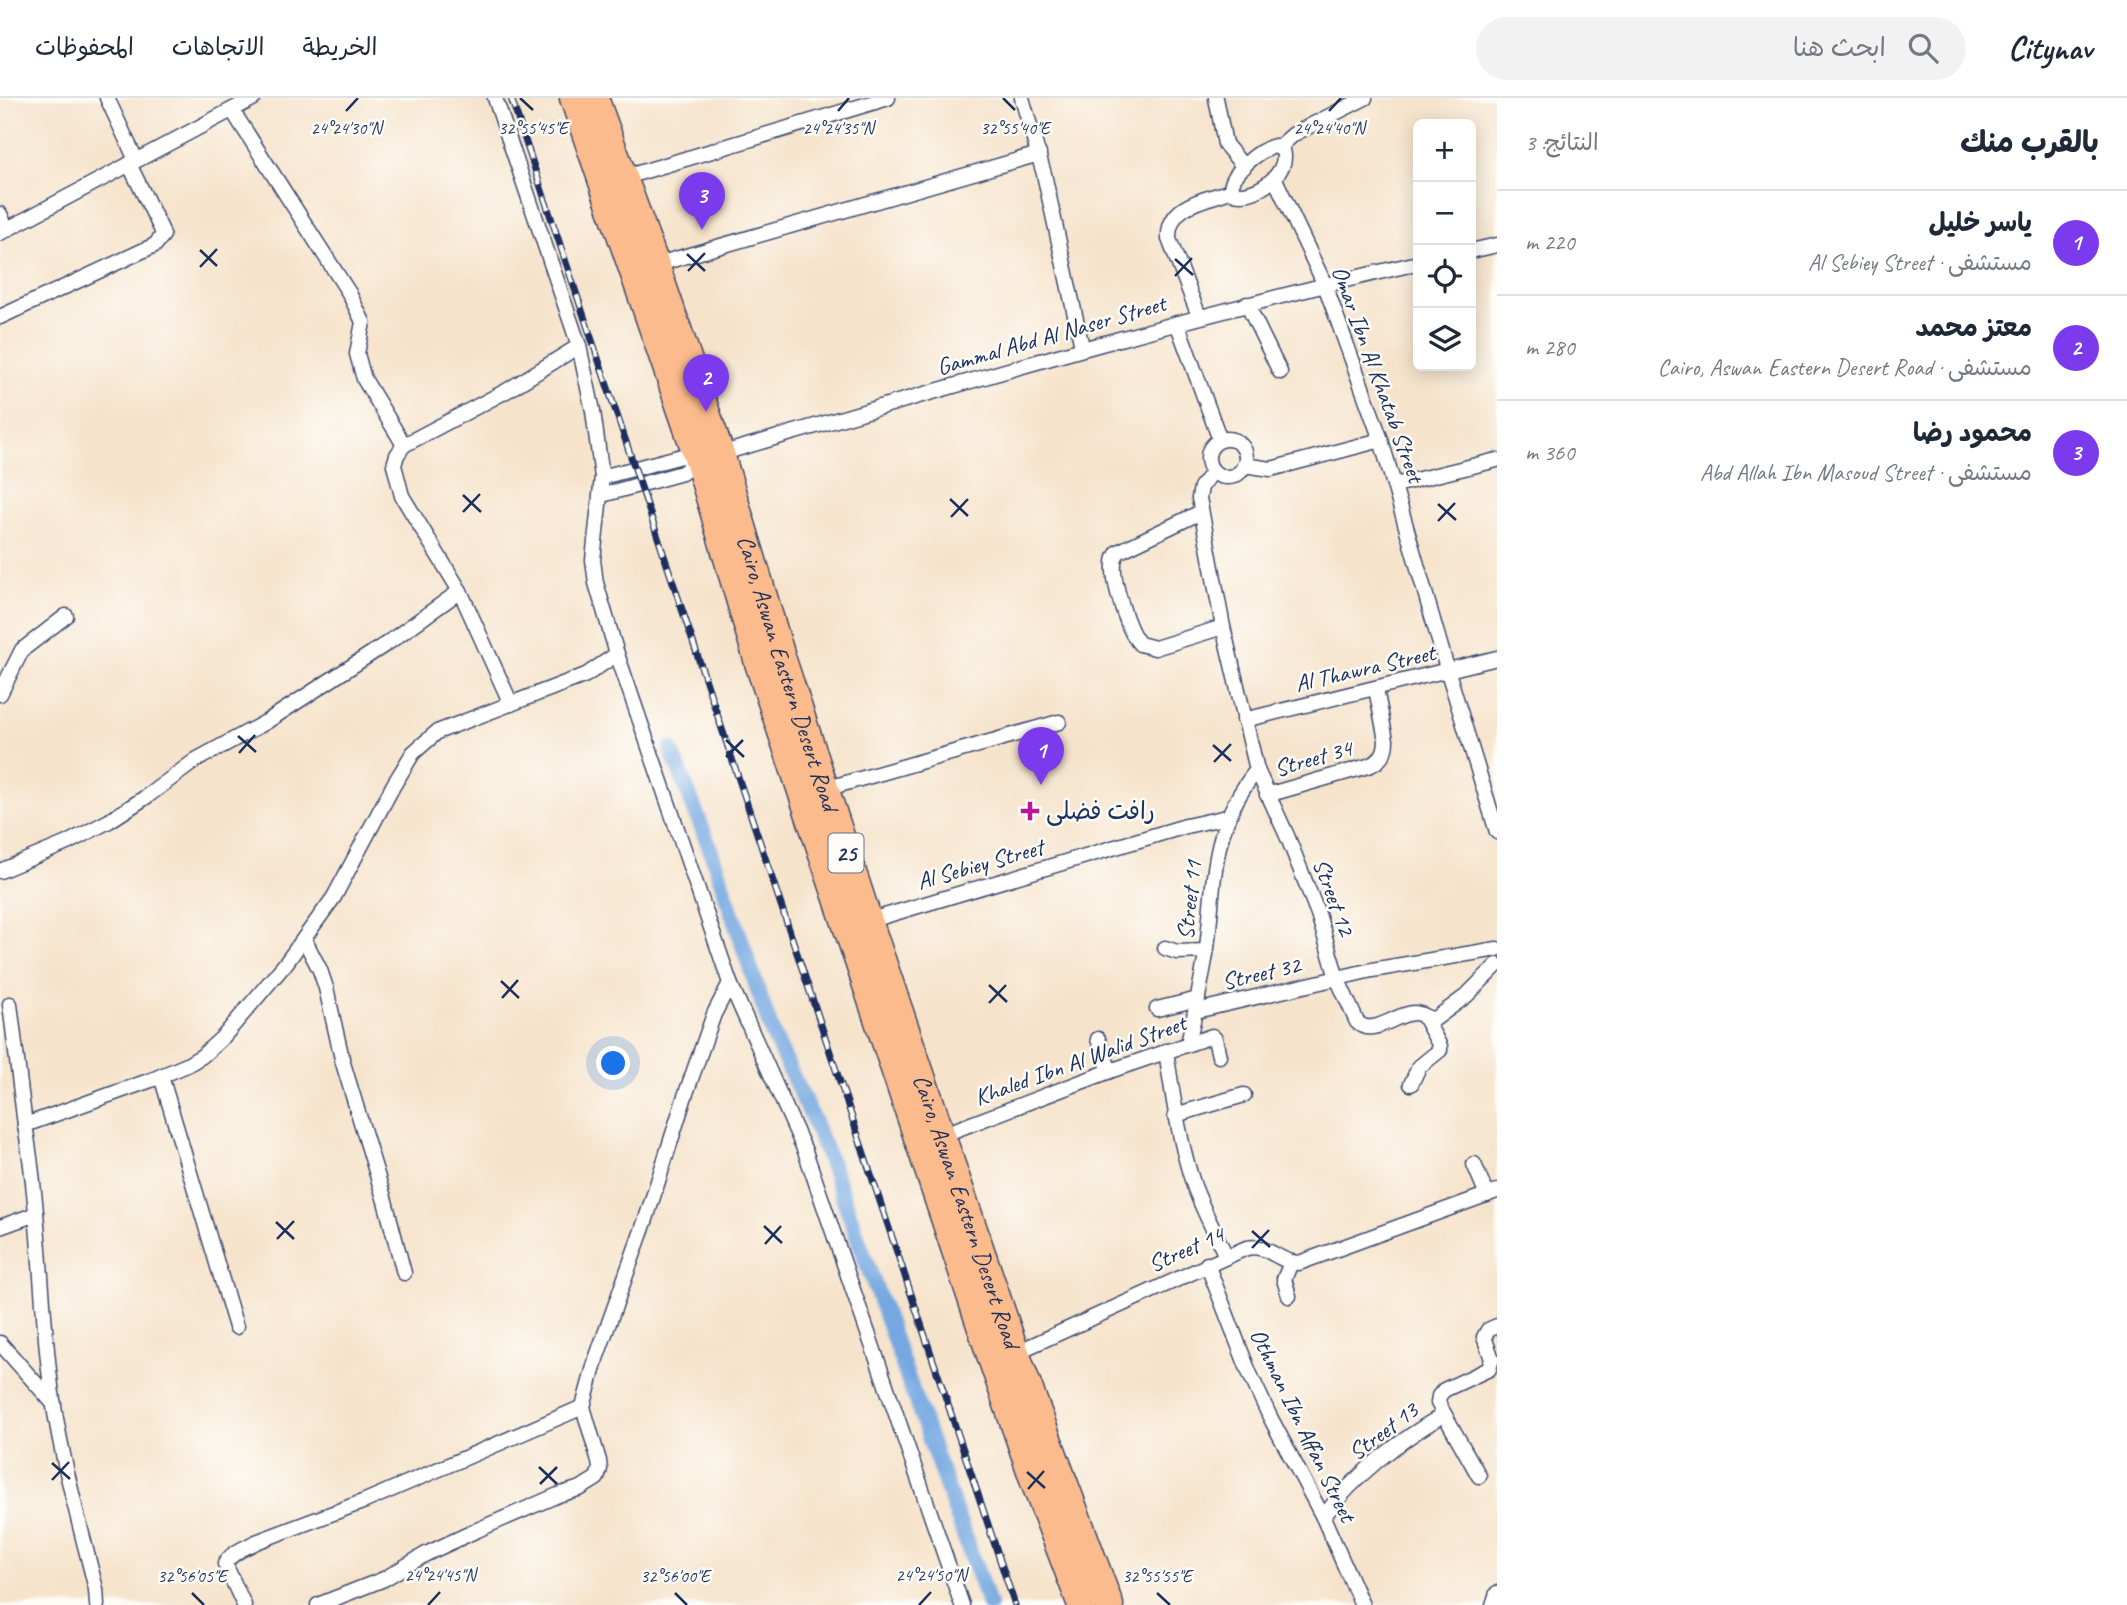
<!DOCTYPE html>
<html lang="ar">
<meta charset="utf-8">
<style>
:root{--surface:#fff;--page:#f2f2f3;--text:#1f2937;--muted:#747a83;--line:#e0e1e3;--accent:#7c3aed}
body{margin:0;font-family:Caveat,"Playpen Sans Arabic",sans-serif;background:var(--page);color:var(--text);direction:rtl}
.controls{position:absolute;right:21px;top:21px;display:grid;overflow:hidden;border-radius:10px;box-shadow:0 4px 18px #0003}
.controls button{width:63px;height:63px;display:grid;place-items:center;padding:0;border:0;border-bottom:2px solid var(--line);background:var(--surface);color:var(--text);font:35px sans-serif}
.you{position:absolute;left:614px;top:966px;width:24px;height:24px;margin:-18px;border:5px solid #fff;border-radius:50%;background:#1a73e8;box-shadow:0 0 0 10px #1a73e833}
.badge{display:grid;place-items:center;width:46px;height:46px;border-radius:50%;background:var(--accent);color:#fff;font-size:23px;font-weight:700}
.pin{position:absolute;translate:-50% -58px;filter:drop-shadow(0 2px 4px #0008)}
.pin::after{content:'';position:absolute;top:37px;width:24px;height:21px;background:inherit;clip-path:polygon(0 0,100% 0,50% 100%)}
.list{margin:0;padding:0;list-style:none}
h2{display:flex;justify-content:space-between;align-items:center;height:91px;margin:0;padding:0 28px;font-size:30px}
h2 small{font-size:23px;font-weight:400;color:var(--muted)}
.list li{display:grid;grid-template-columns:46px 1fr auto;gap:21px;align-items:center;box-sizing:border-box;height:105px;padding:0 28px;border-top:2px solid var(--line)}
.list b{display:block;font-size:26px;white-space:nowrap}
.list p{margin:0;font-size:23px;white-space:nowrap;color:var(--muted)}
.list em{font-size:23px;font-style:normal;color:var(--muted)}
.icon{flex:none;width:38px;height:38px;fill:none;stroke:currentColor;stroke-width:2;stroke-linecap:round;stroke-linejoin:round}
.map{position:relative;flex:none;width:1497px;height:1507px;overflow:hidden;direction:ltr}
header{display:flex;align-items:center;gap:42px;box-sizing:border-box;height:98px;padding:0 35px;background:var(--surface);border-bottom:2px solid var(--line)}
header strong{font-size:33px}
nav{display:flex;gap:38px;margin-inline-start:auto;font-size:24px}
.search{width:490px;height:63px;background:var(--page);display:flex;align-items:center;gap:18px;box-sizing:border-box;padding:0 24px;border-radius:38px;color:var(--muted);font-size:26px}
main{display:flex}
aside{flex:1;background:var(--surface)}
.map>svg:first-child{display:block}
.lines{fill:none;stroke-linecap:round;stroke-linejoin:round}
.canal{stroke:#75a8e1;stroke-width:16}
.street-casing{stroke:#3c4a6e;stroke-width:17}
.highway-casing{stroke:#3c4a6e;stroke-width:31}
.street{stroke:#fff;stroke-width:14}
.highway{stroke:#fbbb8d;stroke-width:28}
.rail-casing{stroke:#1b2f5e;stroke-width:7}
.rail{stroke:#fdfcf7;stroke-width:4.5;stroke-dasharray:13;stroke-linecap:butt}
.ticks{fill:none;stroke:#1b2f5e;stroke-width:2.5}
.poi-dot{fill:#b5179e;stroke:#fdfcf7;stroke-width:2.5}
.labels{text-anchor:middle;stroke-width:5;stroke-linejoin:round;paint-order:stroke}
.shield{fill:#fdfcf7;stroke:#5f6c8c;stroke-width:2}
.shield-label{font-size:23px;font-weight:bold;fill:#1b2f5e}
.street-label{font-size:24px;fill:#1b2f5e;stroke:#fdfcf7}
.poi-label{font-size:24px;fill:#1b2f5e;stroke:#fdfcf7;text-anchor:start}
.ticks-label{font-size:18px;text-anchor:middle;fill:#1b2f5e;stroke:#fdfcf7;stroke-width:5;stroke-linejoin:round;paint-order:stroke}
</style>
<header>
<strong>Citynav</strong>
<div class="search"><svg class="icon" aria-label="search" viewBox="0 0 24 24"><circle cx="10" cy="10" r="6"/><path d="M15 15l6 6"/></svg>ابحث هنا</div>
<nav><a>الخريطة</a><a>الاتجاهات</a><a>المحفوظات</a></nav>
</header>
<main>
<aside>
<h2>بالقرب منك<small>النتائج: 3</small></h2>
<ul class="list">
<li><span class="badge">1</span><div><b>ياسر خليل</b><p>مستشفى · Al Sebiey Street</p></div><em>220 m</em></li>
<li><span class="badge">2</span><div><b>معتز محمد</b><p>مستشفى · Cairo, Aswan Eastern Desert Road</p></div><em>280 m</em></li>
<li><span class="badge">3</span><div><b>محمود رضا</b><p>مستشفى · Abd Allah Ibn Masoud Street</p></div><em>360 m</em></li>
</ul>
</aside>
<div class="map">
<svg width="1497" height="1507" viewBox="0 0 1497 1507">
<rect width="100%" height="100%" fill="#fdfcf7"/>
<filter id="ink" filterUnits="userSpaceOnUse"><feTurbulence type="fractalNoise" baseFrequency=".0143" numOctaves="2"/><feDisplacementMap in="SourceGraphic" scale="14" xChannelSelector="R" yChannelSelector="G"/><feConvolveMatrix kernelMatrix="1 2 1 2 8 2 1 2 1" color-interpolation-filters="sRGB"/></filter>
<filter id="wash" filterUnits="userSpaceOnUse"><feTurbulence type="fractalNoise" baseFrequency=".00686" numOctaves="4" result="noise"/><feDisplacementMap in="SourceGraphic" scale="28" xChannelSelector="R" yChannelSelector="G"/><feGaussianBlur stdDeviation="1.57" result="paint"/><feColorMatrix in="noise" values="0 0 0 0 0 0 0 0 0 0 0 0 0 0 0 0 0 1.4 0 .05"/><feComposite in="paint" operator="in"/></filter>
<g filter="url(#wash)">
<rect width="100%" height="100%" fill="#f6e3cb"/>
<g class="lines">
<!-- canal -->
<polyline class="canal" points="671,651 711,753 773,937 811,1017 833,1071 989,1507"/>
</g>
</g>
<g filter="url(#ink)">
<g class="lines">
<!-- street casing -->
<g class="street-casing">
<g id="street">
<polyline points="107,0 136,62"/>
<polyline points="495,0 579,248 593,313 602,379 593,462 596,485 617,556 730,885 805,1053 962,1507"/>
<polyline points="1022,0 1044,76 1082,249"/>
<polyline points="1216,0 1225,46 1244,69"/>
<polyline points="232,12 349,195 363,224 357,256 364,281 404,347"/>
<path d="M1275,48L1283,52C1291,78 1248,105 1231,93C1230,75 1259,52 1275,48Z"/>
<polyline points="1279,49 1294,36 1365,0"/>
<polyline points="622,80 888,0"/>
<polyline points="1275,81 1325,187 1381,342 1448,574 1497,734"/>
<polyline points="0,116 7,132"/>
<polyline points="0,135 254,0"/>
<polyline points="1471,153 1497,147"/>
<polyline points="655,167 1039,56"/>
<polyline points="1247,206 1280,274"/>
<path d="M1199,218L1169,141C1167,106 1205,102 1231,93"/>
<polyline points="0,219 155,147 163,137 161,131 129,66"/>
<polyline points="1177,225 1220,342"/>
<circle cx="1227" cy="360" r="19"/>
<polyline points="1244,367 1271,371 1381,342"/>
<path d="M1213,373L1201,389L1199,400L1223,529L1257,672L1288,740L1318,816L1337,880L1357,924C1372,940 1396,915 1414,915C1422,915 1427,921 1435,921L1466,898L1497,867"/>
<polyline points="602,379 682,358 699,362"/>
<polyline points="1395,387 1497,362"/>
<path d="M602,397L682,375L699,362L720,356C952,288 1183,219 1418,165"/>
<path d="M1201,414L1118,454C1116,458 1114,460 1114,465C1112,482 1128,535 1140,546L1155,550L1223,529"/>
<polyline points="0,596 22,552 66,518"/>
<polyline points="511,606 460,493 402,398 394,367 397,357 404,347 508,292 579,248"/>
<polyline points="1244,622 1497,560"/>
<polyline points="825,691 1059,624"/>
<path d="M1267,697L1368,668C1380,664 1386,655 1386,642L1376,591"/>
<polyline points="0,773 67,745 109,723 146,699 196,662 266,624 389,544 460,493"/>
<polyline points="868,823 1186,728 1227,719"/>
<polyline points="304,841 320,872 326,890 343,965 385,1103 404,1175"/>
<polyline points="1165,850 1177,854 1206,853"/>
<polyline points="10,906 25,1027"/>
<polyline points="1157,911 1198,901"/>
<polyline points="1196,913 1372,872 1497,851"/>
<polyline points="1098,941 1110,973"/>
<path d="M1188,946C1195,914 1202,882 1207,850C1215,782 1210,729 1257,672"/>
<path d="M1166,953C1173,998 1179,1044 1194,1088C1203,1112 1215,1135 1226,1158"/>
<polyline points="161,978 236,1229"/>
<polyline points="1411,986 1419,969 1440,952 1440,948 1423,917"/>
<polyline points="1175,1017 1244,997"/>
<polyline points="942,1037 1110,973 1212,938 1215,941 1219,958"/>
<polyline points="1474,1066 1487,1097"/>
<polyline points="0,1129 36,1116"/>
<polyline points="1207,1166 1249,1274 1270,1319 1323,1419 1362,1507"/>
<polyline points="1289,1198 1284,1181 1291,1165"/>
<polyline points="0,1245 54,1306"/>
<path d="M1015,1255L1244,1151C1266,1143 1278,1165 1299,1165L1497,1093"/>
<polyline points="1479,1378 1438,1305 1439,1298 1444,1292 1489,1271 1492,1261 1484,1239 1488,1232 1497,1228"/>
<path d="M1323,1419C1357,1375 1396,1345 1443,1317"/>
<path d="M97,1507L96,1491C78,1419 57,1346 49,1272C40,1191 39,1108 25,1027L154,981L187,967L202,958L224,938L286,865L334,799L393,688L413,655L437,634L586,577L617,556"/>
<path d="M244,1507L225,1466C230,1455 245,1450 256,1444L365,1403L583,1309"/>
<polyline points="318,1507 384,1481 426,1456 475,1433 558,1397 581,1390 597,1380 600,1371 599,1363 583,1309 596,1261 646,1121 685,998 714,916 730,885"/>
<polyline points="1493,1507 1497,1495"/>
</g>
</g>
<!-- highway casing -->
<g class="highway-casing">
<g id="highway">
<polyline points="574,0 699,362 760,568 992,1260 1035,1384 1082,1507"/>
<path id="s1" d="M594,0L655,167L720,356L782,562L868,823L1015,1255L1109,1507"/>
</g>
</g>
<!-- street -->
<use href="#street" class="street"/>
<!-- highway -->
<use href="#highway" class="highway"/>
<!-- rail casing -->
<g class="rail-casing">
<polyline id="rail" points="511,0 1015,1507"/>
</g>
<!-- rail -->
<use href="#rail" class="rail"/>
</g>
</g>
<!-- ticks -->
<path class="ticks" d="M520,0L533,12M1003,0L1015,12M346,13L358,0M838,13L849,0M1329,13L1341,0M200,152L217,168M687,156L705,173M1175,161L1193,177M200,169L217,151M688,173L705,155M1175,178L1192,160M463,397L481,414M950,401L968,418M1438,406L1456,422M463,414L480,396M951,419L968,401M1438,423L1455,405M238,638L256,654M726,642L744,659M1213,647L1231,663M239,655L255,637M726,659L743,642M1214,664L1231,646M501,883L519,900M989,887L1007,904M502,900L518,882M989,905L1006,887M276,1124L294,1141M764,1128L782,1145M1252,1133L1270,1149M277,1141L294,1123M765,1146L781,1128M1252,1150L1269,1132M52,1365L70,1381M539,1369L557,1386M1027,1374L1045,1390M52,1382L69,1364M540,1386L557,1369M1028,1391L1044,1373M192,1495L204,1507M675,1495L687,1507M1157,1495L1170,1507M428,1507L440,1494M919,1507L931,1494"/>
<!-- markers -->
<path class="poi-dot" d="M1026.5 702.5h7v7h7v7h-7v7h-7v-7h-7v-7h7z"/>
<g class="labels">
<!-- shield labels -->
<rect class="shield" x="828.5" y="735.5" width="35" height="39" rx="5"/>
<g class="shield-label">
<text x="846" y="763">25</text>
</g>
<!-- street labels -->
<g class="street-label">
<text transform="translate(1051 237) rotate(-16)" y="8">Gammal Abd Al Naser Street</text>
<text transform="translate(1378 276) rotate(70)" y="8">Omar Ibn Al Khatab Street</text>
<text transform="translate(1365 570) rotate(-13)" y="8">Al Thawra Street</text>
<text dy="8" stroke="none"><textPath href="#s1" startOffset="607">Cairo, Aswan Eastern Desert Road</textPath></text>
<text transform="translate(1313 660) rotate(-16)" y="8">Street 34</text>
<text transform="translate(980 766) rotate(-16)" y="8">Al Sebiey Street</text>
<text transform="translate(1334 799) rotate(70)" y="8">Street 12</text>
<text transform="translate(1189 802) rotate(-84)" y="8">Street 11</text>
<text transform="translate(1261 875) rotate(-13)" y="8">Street 32</text>
<text transform="translate(1080 962) rotate(-20)" y="8">Khaled Ibn Al Walid Street</text>
<text dy="8" stroke="none"><textPath href="#s1" startOffset="1174">Cairo, Aswan Eastern Desert Road</textPath></text>
<text transform="translate(1186 1151) rotate(-24)" y="8">Street 14</text>
<text transform="translate(1303 1327) rotate(64)" y="8">Othman Ibn Affan Street</text>
<text transform="translate(1383 1333) rotate(-37)" y="8">Street 13</text>
</g>
<!-- poi labels -->
<g class="poi-label">
<text x="1046" y="721">رافت فضلى</text>
</g>
</g>
<g class="ticks-label">
<text x="533" y="36">32°55'45"E</text>
<text x="1015" y="36">32°55'40"E</text>
<text x="838" y="36">24°24'35"N</text>
<text x="1329" y="36">24°24'40"N</text>
<text x="346" y="36">24°24'30"N</text>
<text x="440" y="1483">24°24'45"N</text>
<text x="931" y="1483">24°24'50"N</text>
<text x="192" y="1484">32°56'05"E</text>
<text x="675" y="1484">32°56'00"E</text>
<text x="1157" y="1484">32°55'55"E</text>
</g>
</svg>
<div class="controls">
<button>+</button>
<button>−</button>
<button><svg class="icon" aria-label="locate" viewBox="0 0 24 24"><circle cx="12" cy="12" r="6"/><path d="M12 2v4M12 18v4M2 12h4M18 12h4"/></svg></button>
<button><svg class="icon" aria-label="layers" viewBox="0 0 24 24"><path d="M12 4l9 5-9 5-9-5zM3 14l9 5 9-5"/></svg></button>
</div>
<div class="you"></div>
<div class="pin badge" style="left:1041px;top:687px">1</div>
<div class="pin badge" style="left:706px;top:314px">2</div>
<div class="pin badge" style="left:702px;top:132px">3</div>
</div>
</main>
